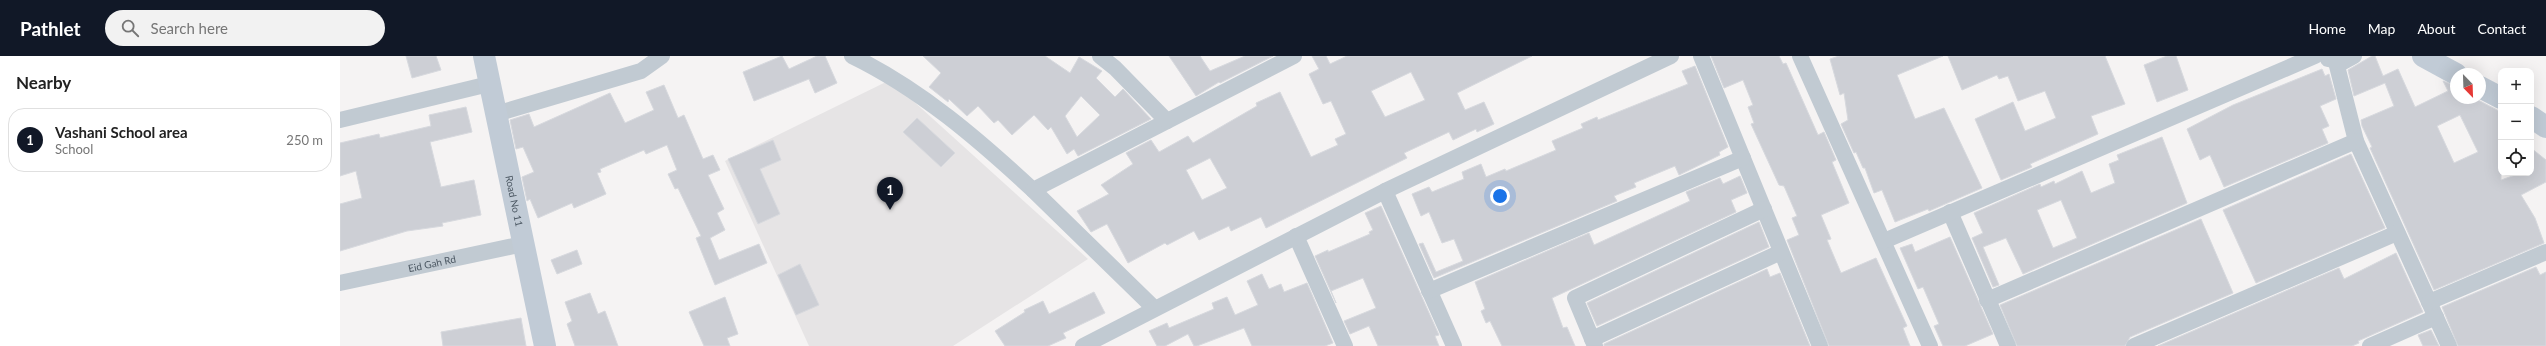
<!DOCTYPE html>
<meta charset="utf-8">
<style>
:root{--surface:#fff;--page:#f2f2f2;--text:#222;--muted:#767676;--line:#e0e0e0;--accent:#111827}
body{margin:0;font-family:Lato,sans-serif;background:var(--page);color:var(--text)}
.controls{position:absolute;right:12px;top:12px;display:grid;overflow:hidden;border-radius:8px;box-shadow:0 4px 16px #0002}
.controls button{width:36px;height:36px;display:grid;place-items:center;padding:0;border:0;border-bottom:1px solid var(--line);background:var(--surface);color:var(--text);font:20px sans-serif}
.compass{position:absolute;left:2110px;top:12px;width:36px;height:36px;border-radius:50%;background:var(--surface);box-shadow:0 4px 16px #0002;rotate:157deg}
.you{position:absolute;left:1160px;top:140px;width:14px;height:14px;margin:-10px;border:3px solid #fff;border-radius:50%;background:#1a73e8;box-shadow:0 0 0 6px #1a73e833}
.badge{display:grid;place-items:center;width:26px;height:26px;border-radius:50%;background:var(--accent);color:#fff;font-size:13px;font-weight:700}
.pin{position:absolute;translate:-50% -33px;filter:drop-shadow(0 1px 2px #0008)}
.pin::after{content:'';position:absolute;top:21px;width:14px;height:12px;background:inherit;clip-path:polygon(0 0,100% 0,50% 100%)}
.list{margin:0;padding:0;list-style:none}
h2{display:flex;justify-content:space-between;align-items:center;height:52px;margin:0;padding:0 16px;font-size:17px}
h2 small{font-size:13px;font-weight:400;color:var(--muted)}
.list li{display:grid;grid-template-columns:26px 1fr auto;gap:12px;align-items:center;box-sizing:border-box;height:64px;margin:0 8px 8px;padding:0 8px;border:1px solid var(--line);border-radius:16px}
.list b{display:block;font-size:15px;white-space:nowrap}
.list p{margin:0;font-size:13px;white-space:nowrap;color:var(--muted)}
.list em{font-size:13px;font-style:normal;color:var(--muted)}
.icon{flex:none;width:22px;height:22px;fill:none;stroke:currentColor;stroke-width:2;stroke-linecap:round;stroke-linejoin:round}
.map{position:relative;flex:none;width:2206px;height:290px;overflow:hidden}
header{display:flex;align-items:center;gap:24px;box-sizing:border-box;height:56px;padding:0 20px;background:var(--accent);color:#fff}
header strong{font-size:19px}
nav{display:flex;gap:22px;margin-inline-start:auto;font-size:14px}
.search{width:280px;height:36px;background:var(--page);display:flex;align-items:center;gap:10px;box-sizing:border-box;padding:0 14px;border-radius:22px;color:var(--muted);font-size:15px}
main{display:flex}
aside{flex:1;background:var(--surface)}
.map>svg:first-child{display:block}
.education{fill:#e6e4e5}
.building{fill:#cdcfd5;stroke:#d7d9de;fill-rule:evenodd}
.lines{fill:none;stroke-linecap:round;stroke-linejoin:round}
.street{stroke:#c1cad2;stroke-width:16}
.secondary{stroke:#c1cbd6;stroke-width:22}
.labels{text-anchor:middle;stroke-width:3.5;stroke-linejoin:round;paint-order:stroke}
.street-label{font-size:10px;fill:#4a5661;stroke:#fff}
</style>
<header>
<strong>Pathlet</strong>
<div class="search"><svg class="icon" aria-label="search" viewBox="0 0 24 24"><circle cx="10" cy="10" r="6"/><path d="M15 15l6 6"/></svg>Search here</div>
<nav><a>Home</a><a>Map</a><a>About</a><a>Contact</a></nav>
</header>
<main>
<aside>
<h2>Nearby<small></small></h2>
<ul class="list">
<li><span class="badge">1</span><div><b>Vashani School area</b><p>School</p></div><em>250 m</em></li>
</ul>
</aside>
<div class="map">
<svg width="2206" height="290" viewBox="0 0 2206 290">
<rect width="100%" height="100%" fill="#f5f3f3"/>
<!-- education -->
<polygon class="education" points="550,24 748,203 613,290 469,290 385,105"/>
<!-- building -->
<g class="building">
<polygon points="66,0 96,0 101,14 72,22"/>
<polygon points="442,0 449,13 477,0 485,0 497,27 475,37 469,23 414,45 403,16"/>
<path d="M583,0H705L730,17L739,1L762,15L756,22L775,41L783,33L811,63L738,100L734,93L727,98L711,71L708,74L694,59L672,79L658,64L654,67L638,50L627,60L609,43L608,46L589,31L601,17ZM741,40L760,59L737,81L725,60Z"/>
<polygon points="829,0 860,0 870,15 905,0 933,0 880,27 879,26 856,40"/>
<path d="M972,0H986L990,8L1007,0H1192L1117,37L1125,54L1144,46L1154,68L1137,76L1136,73L1113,84L1109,76L1064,97L1067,102L926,172L921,161L891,175L889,170L859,184L854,175L827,189L825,187L788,207L767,168L751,176L737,155L769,138L761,129L793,108L786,97L811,84L819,96L848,80L853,87L917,50L916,47L940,36L971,101L998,89L995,83L1006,78L991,45L983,48L969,18L979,13ZM1071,16L1085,44L1045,61L1031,35ZM870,102L887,132L862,144L846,114Z"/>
<polygon points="1371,0 1439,0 1443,8 1446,7 1478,79 1484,76 1496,104 1492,106 1509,147 1481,159 1491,183 1487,184 1501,217 1536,202 1567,270 1563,272 1570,290 1489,290 1447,184 1459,179 1452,162 1457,160 1444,130 1439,129 1411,68 1414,67 1408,51 1413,49 1403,24 1384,32"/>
<polygon points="1499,0 1603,0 1557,19 1575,63 1604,52 1642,132 1589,155 1588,153 1555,166 1542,134 1534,137 1525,112 1523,112 1516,96 1514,97 1501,68 1508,64 1504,37 1500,39 1490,3"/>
<polygon points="1608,0 1765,0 1785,48 1751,60 1758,78 1690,108 1692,111 1661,124 1635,63 1673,46 1685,75 1716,62 1705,35 1678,45 1668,20 1659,23 1657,19 1622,34"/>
<polygon points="1827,0 1836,0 1848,34 1817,46 1804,9"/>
<path d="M2032,0H2035L2043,20L2058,13L2075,51L2108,35L2103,25L2116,30V42H2134L2161,56V124L2181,117H2191V92L2206,104V126L2181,139L2195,162L2204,187L2094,234L2030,92L2032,91L2022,70L2021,64L2054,50L2045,27L2014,40L2008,14ZM2120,59L2138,96L2114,107L2097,70Z"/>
<polygon points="1355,10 1388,91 1379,96 1380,99 1339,119 1335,110 1294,127 1296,131 1274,140 1277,145 1094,222 1079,188 1083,187 1096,216 1123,205 1114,183 1102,187 1089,156 1081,160 1072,138 1089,131 1092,136 1124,123 1122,116 1141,108 1146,121 1165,113 1166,115 1216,94 1212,85 1243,72 1241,68 1257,61 1258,64 1348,28 1342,15"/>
<polygon points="1982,13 1985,20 1989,18 1996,43 1980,50 1989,70 1982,73 1988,87 1884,131 1870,99 1860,104 1847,73 1893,49"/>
<polygon points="324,29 338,62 344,59 363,103 373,99 380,114 368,119 384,153 377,157 385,174 370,182 379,204 419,188 427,207 375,229 356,182 361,180 338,132 335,133 328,118 337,114 327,89 306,98 304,94 260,113 261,116 257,117 266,138 234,152 232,147 198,162 190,143 187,145 182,121 194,116 183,91 176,93 170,64 189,58 194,71 270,37 285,67 314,54 306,36"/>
<polygon points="126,51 132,76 90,86 101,131 134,124 141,159 102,167 103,170 67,175 0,195 0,148 22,142 16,115 0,120 0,87 39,78 40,82 91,70 89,59"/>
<polygon points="577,62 615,97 601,111 563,76"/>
<path d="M1822,81L1847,147L1683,218L1666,182L1643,191L1659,229L1653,231L1632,182L1643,177L1634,157L1700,128L1701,131L1714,125L1715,128L1742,115L1751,137L1775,127L1769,108L1779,104L1777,99ZM1721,144L1737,182L1713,192L1697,154Z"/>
<polygon points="433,84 441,104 420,113 440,158 418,168 388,103"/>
<polygon points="2011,98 2045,172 1916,227 1883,154"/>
<polygon points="1400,120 1407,137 1391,144 1396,156 1212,242 1223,272 1227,271 1235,290 1162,290 1150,265 1146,267 1141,255 1145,253 1135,226 1249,177 1254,189 1350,145 1346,136 1380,122 1383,128"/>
<polygon points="1041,150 1099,279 1095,280 1099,290 1038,290 1029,270 1010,278 1004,265 1036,252 1023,222 991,235 996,247 975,200 988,194 988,196 1030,178 1029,176 1033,174 1025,157"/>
<polygon points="1861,163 1893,237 1790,281 1785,290 1677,290 1660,249"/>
<polygon points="1419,166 1429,191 1257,270 1247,247"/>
<polygon points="1610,181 1653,278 1625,290 1603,290 1594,270 1599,268 1583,231 1578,233 1560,192 1572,188 1575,196"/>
<polygon points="237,194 242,208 217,218 211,204"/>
<polygon points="2056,197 2083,256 2018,285 2019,287 2012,290 1818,290 1999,212 2004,223"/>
<polygon points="460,208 479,249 456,259 438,219"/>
<polygon points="2196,211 2200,219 2206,216 2206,290 2118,290 2102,251"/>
<polygon points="1427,213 1430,221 1440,217 1470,290 1264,290 1264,288"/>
<polygon points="922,218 929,233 941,228 944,236 967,227 993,287 985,290 912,290 904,272 857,290 854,290 848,278 825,290 817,290 809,275 827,267 829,272 874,253 872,247 887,241 895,259 918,249 907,225"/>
<polygon points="754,236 765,257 723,277 726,282 708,290 665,290 655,275 685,256 684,254 703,245 709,258"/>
<polygon points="250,237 258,258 265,255 278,290 235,290 227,268 232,265 225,246"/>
<polygon points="385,241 398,278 387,282 390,290 364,290 349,256"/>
<polygon points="181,262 186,290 103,290 101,276"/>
<polygon points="2091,274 2099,290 2083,290 2078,279"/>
</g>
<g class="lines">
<!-- street -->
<g class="street">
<path d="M512,0C580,33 638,83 693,134L954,0"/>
<polyline points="760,0 775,12 827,65"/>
<polyline points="1361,0 1480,290"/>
<polyline points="1460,0 1590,290"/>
<polyline points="1988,3 2003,6 2014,0"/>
<polyline points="1996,6 2016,85 2109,290"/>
<polyline points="156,58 301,15 322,0"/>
<polyline points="0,64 149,28"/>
<polyline points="693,134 814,252"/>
<polyline points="1045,135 1114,290"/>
<polyline points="1610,156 1668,290"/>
<polyline points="956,180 1005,290"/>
<polyline points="1544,185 1975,0"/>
<path id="s1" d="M0,227L183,188"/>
<polyline points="1089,235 1403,102"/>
<polyline points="1647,244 2016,85"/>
<polyline points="2089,246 2206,196"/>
<polyline points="1252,283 1441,196"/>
<polyline points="743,290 1045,135 1331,0"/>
<polyline points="1255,290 1235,242 1424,153"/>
<polyline points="1794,290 2057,177"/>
<polyline points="2030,290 2096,261"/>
</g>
<!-- secondary -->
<g class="secondary">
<path id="s2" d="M144,0L205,290"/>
<polyline points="2083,0 2116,18"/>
<polyline points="2140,31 2161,42"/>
<polyline points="2191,61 2206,71"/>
</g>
</g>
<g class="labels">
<!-- street labels -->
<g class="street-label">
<text dy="4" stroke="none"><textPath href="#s2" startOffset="148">Road No 11</textPath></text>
<text dy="4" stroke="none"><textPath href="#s1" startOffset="94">Eid Gah Rd</textPath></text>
</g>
</g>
</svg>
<div class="controls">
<button>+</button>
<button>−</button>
<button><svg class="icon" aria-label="locate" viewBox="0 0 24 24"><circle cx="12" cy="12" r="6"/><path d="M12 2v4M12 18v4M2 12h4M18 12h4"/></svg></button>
</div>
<svg class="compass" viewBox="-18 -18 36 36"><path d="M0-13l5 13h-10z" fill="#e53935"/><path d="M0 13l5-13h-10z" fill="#767676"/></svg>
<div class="you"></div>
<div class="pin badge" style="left:550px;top:154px">1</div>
</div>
</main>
